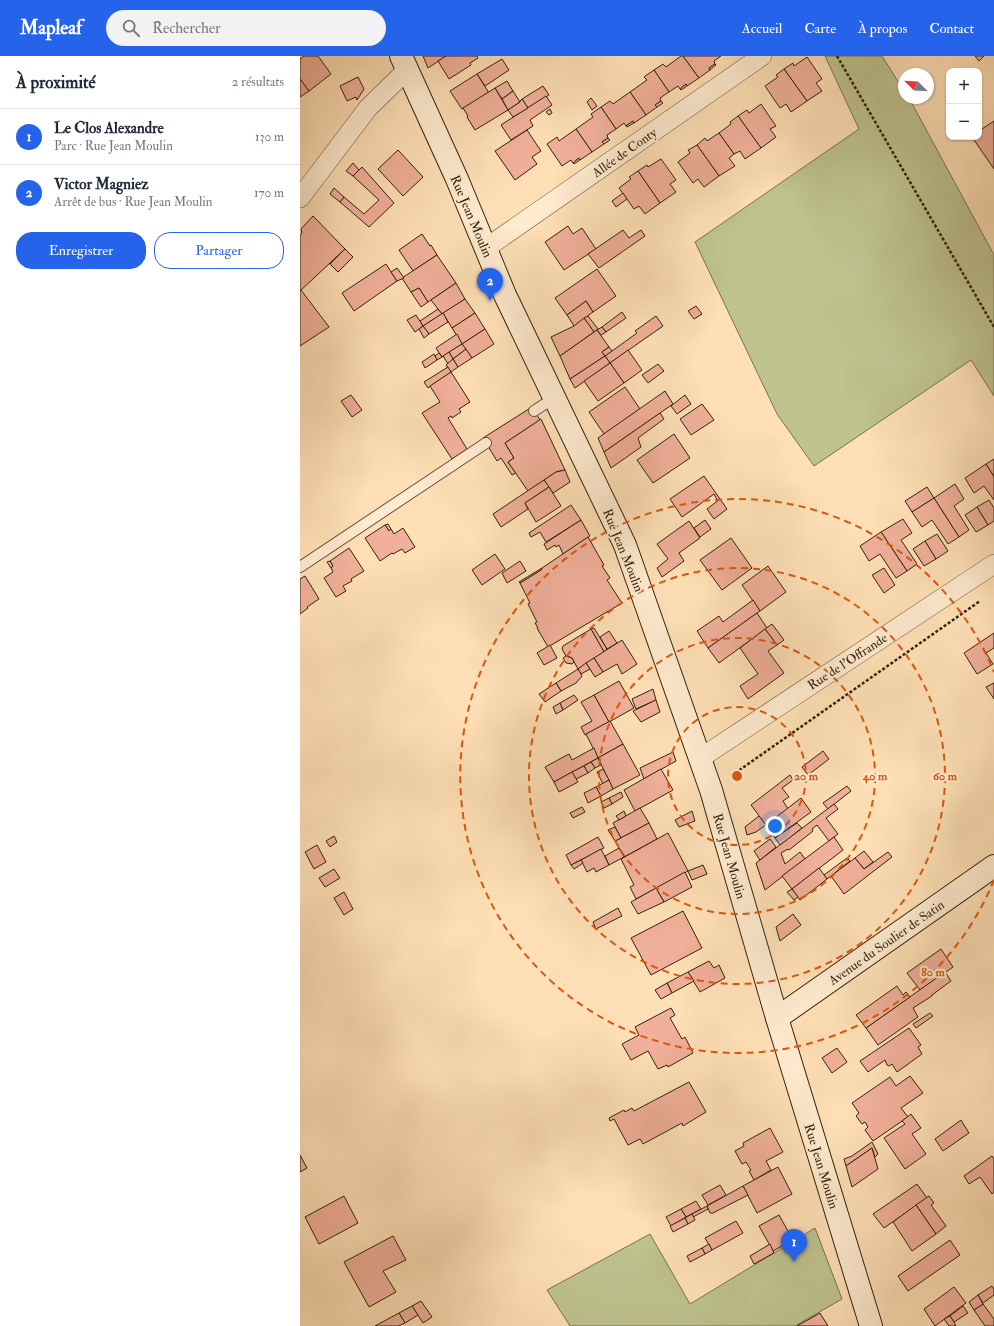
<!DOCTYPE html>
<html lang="fr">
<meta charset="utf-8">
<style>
:root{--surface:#fff;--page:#f2f2f3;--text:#1f2937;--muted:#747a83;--line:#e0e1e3;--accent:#2563eb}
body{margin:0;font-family:"IM FELL Double Pica",serif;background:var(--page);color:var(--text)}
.controls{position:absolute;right:12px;top:12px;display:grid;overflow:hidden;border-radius:8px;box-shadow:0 1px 3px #0004}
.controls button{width:36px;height:36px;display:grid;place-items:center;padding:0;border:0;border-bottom:1px solid var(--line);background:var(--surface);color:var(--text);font:20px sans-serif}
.compass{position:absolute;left:598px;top:12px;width:36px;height:36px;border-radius:50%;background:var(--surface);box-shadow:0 1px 3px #0004;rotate:294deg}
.you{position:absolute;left:475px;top:770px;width:14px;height:14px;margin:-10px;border:3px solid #fff;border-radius:50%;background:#1a73e8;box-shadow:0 0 0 6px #1a73e833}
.badge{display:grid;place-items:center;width:26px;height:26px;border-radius:50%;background:var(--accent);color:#fff;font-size:13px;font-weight:700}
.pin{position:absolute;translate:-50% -33px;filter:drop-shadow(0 1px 2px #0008)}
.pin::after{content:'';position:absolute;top:21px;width:14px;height:12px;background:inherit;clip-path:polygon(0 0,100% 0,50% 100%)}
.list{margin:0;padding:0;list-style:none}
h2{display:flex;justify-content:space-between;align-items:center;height:52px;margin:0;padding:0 16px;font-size:17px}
h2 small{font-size:13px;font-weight:400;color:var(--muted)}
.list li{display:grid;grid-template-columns:26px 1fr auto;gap:12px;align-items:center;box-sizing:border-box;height:56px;padding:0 16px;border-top:1px solid var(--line)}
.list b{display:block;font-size:15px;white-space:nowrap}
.list p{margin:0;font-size:13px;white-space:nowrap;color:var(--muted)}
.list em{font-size:13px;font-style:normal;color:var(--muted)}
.actions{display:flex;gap:8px;padding:12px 16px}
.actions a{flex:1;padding:9px 0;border:1px solid var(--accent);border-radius:16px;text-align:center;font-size:14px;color:var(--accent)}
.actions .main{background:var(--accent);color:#fff}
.icon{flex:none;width:22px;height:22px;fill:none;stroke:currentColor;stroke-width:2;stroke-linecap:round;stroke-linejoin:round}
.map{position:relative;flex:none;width:694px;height:1270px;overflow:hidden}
header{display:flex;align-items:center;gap:24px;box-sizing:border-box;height:56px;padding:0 20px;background:var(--accent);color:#fff}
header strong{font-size:19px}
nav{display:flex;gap:22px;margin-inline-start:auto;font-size:14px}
.search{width:280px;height:36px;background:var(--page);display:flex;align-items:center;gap:10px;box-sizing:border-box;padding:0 14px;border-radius:22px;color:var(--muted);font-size:15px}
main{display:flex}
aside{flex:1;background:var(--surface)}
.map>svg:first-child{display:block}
.green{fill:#bec390;stroke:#7a724c}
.building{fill:#f1b09b;stroke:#352207}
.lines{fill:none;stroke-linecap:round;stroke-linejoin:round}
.lane-casing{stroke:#685233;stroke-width:12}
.street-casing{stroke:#685233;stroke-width:20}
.secondary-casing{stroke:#352207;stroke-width:24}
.path{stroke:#352207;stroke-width:2.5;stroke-dasharray:3 2;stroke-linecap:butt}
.lane{stroke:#ffebd0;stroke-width:10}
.street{stroke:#ffebd0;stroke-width:19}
.secondary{stroke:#ffebd0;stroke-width:22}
.ring{fill:none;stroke:#df560c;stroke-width:2;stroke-dasharray:7 5}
.labels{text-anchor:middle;stroke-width:4;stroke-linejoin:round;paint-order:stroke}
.street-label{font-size:13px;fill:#352207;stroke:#ffebd0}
.centre{fill:#df560c;stroke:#ffebd0;stroke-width:2}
.ring-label{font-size:12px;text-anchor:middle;font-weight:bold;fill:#df560c;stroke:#ffebd0;stroke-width:4;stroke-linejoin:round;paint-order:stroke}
</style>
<header>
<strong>Mapleaf</strong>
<div class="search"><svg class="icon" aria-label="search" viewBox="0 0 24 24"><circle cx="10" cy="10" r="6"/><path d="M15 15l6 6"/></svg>Rechercher</div>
<nav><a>Accueil</a><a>Carte</a><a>À propos</a><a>Contact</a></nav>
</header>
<main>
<aside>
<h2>À proximité<small>2 résultats</small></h2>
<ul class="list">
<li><span class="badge">1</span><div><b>Le Clos Alexandre</b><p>Parc · Rue Jean Moulin</p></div><em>130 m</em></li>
<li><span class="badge">2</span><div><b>Victor Magniez</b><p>Arrêt de bus · Rue Jean Moulin</p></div><em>170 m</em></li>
</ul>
<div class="actions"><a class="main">Enregistrer</a><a>Partager</a></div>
</aside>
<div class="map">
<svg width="694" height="1270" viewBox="0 0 694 1270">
<rect width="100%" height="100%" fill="#ffe0b6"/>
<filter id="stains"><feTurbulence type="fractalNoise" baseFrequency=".005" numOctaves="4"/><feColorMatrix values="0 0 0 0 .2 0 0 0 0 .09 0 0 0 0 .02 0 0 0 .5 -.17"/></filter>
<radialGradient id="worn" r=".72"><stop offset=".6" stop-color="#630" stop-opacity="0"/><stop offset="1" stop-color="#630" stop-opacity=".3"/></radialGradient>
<!-- green -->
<g class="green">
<polygon points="525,0 582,0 604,35 604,42 609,42 694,199 694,340 671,304 514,410 477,358 395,186 559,73"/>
<polygon points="515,1172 542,1243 495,1270 270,1270 247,1234 350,1178 390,1248"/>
</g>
<!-- building -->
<g class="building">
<polygon points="4,0 18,0 31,18 9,35 0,23 0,3"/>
<polygon points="123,0 146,0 128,12"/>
<polygon points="146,0 177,0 178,2 170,7 171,9 149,23 138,5"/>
<polygon points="381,0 383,0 399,22 387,30 386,28 380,33 378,30 369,36 354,14 363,8 366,11"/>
<polygon points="383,0 421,0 414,5 415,8 409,12 410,14 399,22"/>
<polygon points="675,0 684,0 679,5"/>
<polygon points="507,1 522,23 516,27 522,35 507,45 484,13 493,7 494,10"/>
<polygon points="202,3 209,14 185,30 177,18"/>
<polygon points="415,8 416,9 410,14 409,12"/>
<polygon points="484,13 507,45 491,56 486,48 480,52 465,30 478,21 476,19"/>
<polygon points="354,14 369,36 360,42 361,45 355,49 357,51 346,59 330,36 347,24 344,21"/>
<polygon points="177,18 189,37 162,53 150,35"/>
<polygon points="58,21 64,33 57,44 56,41 47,45 40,30"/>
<polygon points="0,23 9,35 0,41"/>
<polygon points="207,25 213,35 202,43 195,32"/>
<polygon points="386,28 387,30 381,34 380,33"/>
<polygon points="243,30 249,39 228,52 222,43"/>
<polygon points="195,32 208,54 175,74 167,61 168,60 163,52"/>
<polygon points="213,35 220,46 208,54 202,43"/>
<polygon points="330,36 346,59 334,67 333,65 326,70 324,67 316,73 301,51 310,45 313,48"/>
<polygon points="246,40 252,49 230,64 233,70 211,84 201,69"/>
<polygon points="291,42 297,50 292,54 287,46"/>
<polygon points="222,43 228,52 213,61 208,54 220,46 220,45"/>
<polygon points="361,45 363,47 357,51 355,49"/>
<polygon points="461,48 476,70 470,73 476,81 461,92 438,60 447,54 449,57"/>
<polygon points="301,51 316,73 307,79 308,82 302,86 304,88 292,96 276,73 293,61 291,58"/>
<polygon points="250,53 252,57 249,59 246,56"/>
<polygon points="438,60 461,92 445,103 440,95 434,98 419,77 431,68 430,66"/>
<polygon points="333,65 334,67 327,71 326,70"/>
<polygon points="694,65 694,113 672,81 679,81 679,75"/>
<polygon points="276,73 292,96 280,104 279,102 273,107 271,104 262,110 247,88 257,81 259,85"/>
<polygon points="227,74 241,95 232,101 237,108 215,124 195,95"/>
<polygon points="419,77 434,98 429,102 435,110 419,120 397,89 405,82 407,85"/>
<polygon points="308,82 310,84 304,88 302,86"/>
<polygon points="397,89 419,120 404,131 398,123 393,127 378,106 390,97 388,94"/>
<polygon points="98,94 123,121 103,140 78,113"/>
<polygon points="279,102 280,104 274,108 273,107"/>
<polygon points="361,103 376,124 370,128 376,136 360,147 338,115 347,109 348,111"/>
<polygon points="53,107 59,114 53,120 46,115"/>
<polygon points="62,111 94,147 69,171 40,146 44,141 64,158 79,144 53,120"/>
<polygon points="338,115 360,147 345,158 339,150 334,153 319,132 331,123 329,121"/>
<polygon points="34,132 44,141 40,146 30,138"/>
<polygon points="323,137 327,143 316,151 312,145"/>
<polygon points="13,160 45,193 0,235 0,179 2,177 1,173"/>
<polygon points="268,170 273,178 282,172 296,193 264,214 245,186"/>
<polygon points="323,174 329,182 341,174 345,180 299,212 288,198"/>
<polygon points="122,178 130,190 131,189 137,199 113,215 99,194"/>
<polygon points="45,193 53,201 38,216 30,208"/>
<polygon points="137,199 156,227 128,246 119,232 111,236 102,222"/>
<polygon points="86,208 97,225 54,255 42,237"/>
<polygon points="97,212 104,222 97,225 91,216"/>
<polygon points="297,213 316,240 293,256 286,245 267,259 255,242"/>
<polygon points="156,227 165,243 142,258 131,244"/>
<polygon points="119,232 128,246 121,251 111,236"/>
<polygon points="1,234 29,271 0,290 0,235"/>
<polygon points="165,243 175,257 152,272 143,257"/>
<polygon points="286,245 293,256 274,270 267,259"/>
<polygon points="396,250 402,258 394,263 388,255"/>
<polygon points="138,253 142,258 123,270 120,265"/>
<polygon points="322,256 326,262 306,276 302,271"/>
<polygon points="143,257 148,266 129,278 123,270"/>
<polygon points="175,257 185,273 162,288 152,272"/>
<polygon points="116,259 123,270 115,276 107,264"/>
<polygon points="288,260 298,273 294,276 284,262"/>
<polygon points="356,260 363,270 310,307 305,300 337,277 335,275"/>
<polygon points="284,262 294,276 260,300 251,281 274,270"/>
<polygon points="123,270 129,278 124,282 119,273"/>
<polygon points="302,271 306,276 301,279 297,274"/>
<polygon points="185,273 194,288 172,302 162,288"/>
<polygon points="297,274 309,291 302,296 305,300 270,323 260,300"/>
<polygon points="157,278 162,288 142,301 136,292"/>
<polygon points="162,288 166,293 153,303 149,296"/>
<polygon points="309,291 312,295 305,300 302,296"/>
<polygon points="166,293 172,302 158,311 153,303"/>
<polygon points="328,294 342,314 324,327 310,307"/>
<polygon points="149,296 153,303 148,308 143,300"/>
<polygon points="139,297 142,301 137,304 135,300"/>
<polygon points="134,298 137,304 125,312 122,306"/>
<polygon points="305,300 310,307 275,332 270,323"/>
<polygon points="153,303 158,311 151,316 146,309"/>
<polygon points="310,307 324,327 298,345 284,325"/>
<polygon points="358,308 364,315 348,327 342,319"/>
<polygon points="148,311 151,316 128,332 124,326"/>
<polygon points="151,316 170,346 159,353 161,356 152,362 151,360 148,362 167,393 152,403 122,357 140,346 130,330"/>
<polygon points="325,331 340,353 304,378 289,356"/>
<polygon points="365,335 373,348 304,396 298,382"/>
<polygon points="51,339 62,354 52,361 41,345"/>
<polygon points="385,339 391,348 377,358 371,350"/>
<polygon points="402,348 414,364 391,379 380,363"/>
<polygon points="232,351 240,364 205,387 214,402 208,406 216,417 212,419 201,402 197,405 183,382"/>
<polygon points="360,357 364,363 338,382 341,391 311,412 304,396"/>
<polygon points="241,363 265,414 256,416 228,435 208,406 214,402 205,387"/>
<polygon points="374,378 390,402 353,427 337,404"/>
<polygon points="694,403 694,421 686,408"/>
<polygon points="686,408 694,421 694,444 684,430 674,437 665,422"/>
<polygon points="265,414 270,426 253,437 244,424 256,416"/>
<polygon points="404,420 420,443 418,445 414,438 382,461 370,443"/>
<polygon points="244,424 249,431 225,447 228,453 201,471 193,458"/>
<polygon points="655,428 664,443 654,450 669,474 659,481 634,442"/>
<polygon points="249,431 261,450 236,466 225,447"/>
<polygon points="627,431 634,442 612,456 605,445"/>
<polygon points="634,442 659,481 648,488 632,464 622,471 612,456"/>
<polygon points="420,443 427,453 414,463 407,453"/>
<polygon points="689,444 694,452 694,465 688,469 677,451"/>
<polygon points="271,449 281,464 246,486 240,476 231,481 229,477"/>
<polygon points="677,451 688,469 676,476 665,459"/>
<polygon points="603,463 612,477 601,484 617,508 607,515 581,476"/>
<polygon points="281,464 290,480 263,498 259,489 256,491 255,489 247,494 244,488"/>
<polygon points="405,464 411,473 400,481 394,472"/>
<polygon points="389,465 400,482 379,497 384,505 362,521 357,512 368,503 357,488"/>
<polygon points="88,468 91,473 89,475 85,469"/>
<polygon points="85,469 89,475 91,473 94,478 103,472 115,491 105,497 102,493 93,498 92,497 80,505 65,482"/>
<polygon points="581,476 607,515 596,522 580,498 569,505 560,490"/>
<polygon points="637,478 648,495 636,503 625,485"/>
<polygon points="288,481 304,509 302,510 310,522 307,524 322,547 248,591 237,572 238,572 235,567 237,566 228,548 230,547 220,527 241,514 242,512"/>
<polygon points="431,482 452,512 422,534 400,504"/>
<polygon points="625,485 636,503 624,510 613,493"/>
<polygon points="49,492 64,515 51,523 52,525 43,530 46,535 36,541 24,522 33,516 31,512 33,510 30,505"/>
<polygon points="195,498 205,513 182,529 172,514"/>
<polygon points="30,505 33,510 31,512 27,506"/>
<polygon points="220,505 226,515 207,527 202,517"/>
<polygon points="468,510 486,536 460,555 442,529"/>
<polygon points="242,512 241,514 220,527 219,526"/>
<polygon points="584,512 595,529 584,537 572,519"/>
<polygon points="5,520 19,543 7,551 8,552 0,558 0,523"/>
<polygon points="453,544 460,555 408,592 397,575 419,560 423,566"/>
<polygon points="457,557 467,572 419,607 408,592"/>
<polygon points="472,568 484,584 477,589 465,573"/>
<polygon points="294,572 307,593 304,596 291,573"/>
<polygon points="291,573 304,596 278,613 272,602 266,600 262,593 263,590"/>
<polygon points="465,573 477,589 468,595 484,617 448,643 440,630 458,618 440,592"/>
<polygon points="309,575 317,587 307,593 300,581"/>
<polygon points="694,577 694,592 686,597 693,608 677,618 664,597"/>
<polygon points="322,584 337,608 322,618 317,608 303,616 294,602"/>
<polygon points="250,589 257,602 244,609 237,597"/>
<polygon points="266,600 272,602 274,606 272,608 266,607 263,602"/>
<polygon points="294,602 303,616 295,621 286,607"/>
<polygon points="286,607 290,613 281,618 278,613"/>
<polygon points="278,613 282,620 276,627 261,635 256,627"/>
<polygon points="319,625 334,652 309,666 294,639"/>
<polygon points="256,627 261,635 245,646 239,638"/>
<polygon points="694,627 694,643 686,631"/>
<polygon points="353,633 356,644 336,653 332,643"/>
<polygon points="274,639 278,644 263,654 260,647"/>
<polygon points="294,639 309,666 285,679 281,671 292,665 281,646"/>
<polygon points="356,644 360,656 341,666 333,655"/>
<polygon points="260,647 263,654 256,658 253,651"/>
<polygon points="310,665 323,688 298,702 286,678"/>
<polygon points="323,688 340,719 313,733 298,702"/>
<polygon points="294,692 298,702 254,726 245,711 269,698 272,704"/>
<polygon points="523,695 529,703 508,719 502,711"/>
<polygon points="373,696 376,705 344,723 340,712"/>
<polygon points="298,702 301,709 295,712 291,706"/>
<polygon points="291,706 295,712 288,717 284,710"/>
<polygon points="284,710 288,717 276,723 272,716"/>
<polygon points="303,713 309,724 303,728 297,716"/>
<polygon points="361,713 373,734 335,755 324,734"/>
<polygon points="272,716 278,726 259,736 254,726"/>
<polygon points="490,719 493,724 482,732 489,741 483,745 488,753 466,769 451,749"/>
<polygon points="309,724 313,733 301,740 296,731"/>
<polygon points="547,730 551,735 528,753 523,747"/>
<polygon points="296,731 301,740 288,747 284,737"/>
<polygon points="321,736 323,741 312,748 309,742"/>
<polygon points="309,742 312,748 304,752 301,746"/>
<polygon points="501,742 511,756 475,782 466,769"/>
<polygon points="534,748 538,753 526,762 538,778 529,785 517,769 512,773 513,775 489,794 488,793 481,797 485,808 500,796 505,803 465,834 456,807"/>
<polygon points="282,751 285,756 273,762 270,757"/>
<polygon points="340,752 349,767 321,782 313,767"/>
<polygon points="324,755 326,760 319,764 316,760"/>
<polygon points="392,755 395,765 379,771 375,764"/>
<polygon points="459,760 466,769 456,776 447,779 445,771"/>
<polygon points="349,767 357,783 324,801 315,785"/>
<polygon points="497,767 502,772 480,789 475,782"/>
<polygon points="315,771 321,782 315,785 308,774"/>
<polygon points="368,777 388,815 336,843 330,831 334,829 321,803"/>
<polygon points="34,780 37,786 30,791 26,785"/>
<polygon points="298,781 304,792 271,809 266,799"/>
<polygon points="534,781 543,794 492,833 482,820"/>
<polygon points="470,783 476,791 460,804 454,795"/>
<polygon points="17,789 26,806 14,813 5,796"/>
<polygon points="319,792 324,801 309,809 305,800"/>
<polygon points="301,793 309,809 296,816 294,812 287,816 281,804"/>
<polygon points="564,795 573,806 564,813 555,802"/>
<polygon points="588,796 592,801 544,838 531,820 555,802 564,813"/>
<polygon points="547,802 550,805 527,823 524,819"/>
<polygon points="281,804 283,807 274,813 271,809"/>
<polygon points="403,809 407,818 392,824 388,815"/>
<polygon points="519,812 527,823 500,844 492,833"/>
<polygon points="34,813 40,822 25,831 19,822"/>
<polygon points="385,816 392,831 364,846 356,832"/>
<polygon points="356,832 364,846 338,858 331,846"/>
<polygon points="492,833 498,841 494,844 487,836"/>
<polygon points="44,836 53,853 44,859 34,842"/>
<polygon points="318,852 322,860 296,873 293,866"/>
<polygon points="383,855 402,892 351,919 331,882"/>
<polygon points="493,858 501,869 480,885 476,871"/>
<polygon points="641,893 653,911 620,934 607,917"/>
<polygon points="409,905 414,912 419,909 425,922 400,936 388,916"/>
<polygon points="388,916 394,925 372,937 367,927"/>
<polygon points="645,916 651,925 632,939 632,940 613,952 618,961 578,989 566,972"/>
<polygon points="367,927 372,937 361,943 355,934"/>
<polygon points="597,930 603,939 606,936 610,941 566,972 556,959"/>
<polygon points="371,952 375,959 370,962 382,983 385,981 393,997 368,1011 367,1009 358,1013 348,995 331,1004 322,988 339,979 335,971"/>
<polygon points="630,957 633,960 616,972 613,968"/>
<polygon points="609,972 621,989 618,991 622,998 597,1016 592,1008 589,1010 587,1009 585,1004 568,1016 560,1005"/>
<polygon points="537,992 547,1006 532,1017 522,1002"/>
<polygon points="610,1020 623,1037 601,1052 608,1061 573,1085 565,1074 568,1071 565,1066 562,1068 556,1060 559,1057 552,1047 590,1021 596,1030"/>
<polygon points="389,1026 406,1056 383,1070 382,1067 343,1088 340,1083 328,1089 314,1063 310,1065 309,1062 324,1054 325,1056 332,1052 334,1055"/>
<polygon points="611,1058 621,1072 612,1078 626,1098 605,1113 584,1082 605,1068 602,1065"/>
<polygon points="661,1064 669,1077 643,1095 635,1083"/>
<polygon points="470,1072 483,1096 466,1105 471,1114 454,1124 449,1115 451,1114 446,1106 442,1108 435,1095 444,1090 443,1087"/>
<polygon points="572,1086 578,1098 575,1101 572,1092 546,1110 544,1103 552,1100"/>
<polygon points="572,1092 578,1113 552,1131 546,1110"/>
<polygon points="0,1099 7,1112 0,1116"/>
<polygon points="692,1100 694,1103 694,1136 692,1138 680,1121 669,1128 664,1120"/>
<polygon points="478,1111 492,1138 457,1157 443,1130"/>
<polygon points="617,1128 627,1142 584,1172 573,1158"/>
<polygon points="420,1129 426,1139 408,1149 402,1139"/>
<polygon points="443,1130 448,1139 413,1157 410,1157 407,1150"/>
<polygon points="44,1140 58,1167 19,1188 5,1161"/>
<polygon points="629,1140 634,1147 631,1149 646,1170 636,1178 616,1149"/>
<polygon points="396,1145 401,1153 386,1161 381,1153"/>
<polygon points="616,1149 636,1178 612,1195 593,1166"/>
<polygon points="407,1150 408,1153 393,1161 392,1158"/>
<polygon points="381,1153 386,1161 371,1170 366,1161"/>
<polygon points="392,1158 395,1164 388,1168 385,1162"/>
<polygon points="479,1159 493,1184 473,1195 459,1170"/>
<polygon points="385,1162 388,1168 373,1176 370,1170"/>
<polygon points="436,1165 443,1177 412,1194 405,1182"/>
<polygon points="93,1180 106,1204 83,1215 96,1236 69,1251 44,1206"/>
<polygon points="650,1184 660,1199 608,1235 598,1220"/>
<polygon points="409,1188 412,1194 405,1198 402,1192"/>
<polygon points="470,1188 474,1197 454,1208 450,1200"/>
<polygon points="402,1192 405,1198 390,1206 387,1200"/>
<polygon points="692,1230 694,1233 694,1239 683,1247 678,1239"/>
<polygon points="654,1231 666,1247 635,1270 624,1253"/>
<polygon points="678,1239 683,1248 674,1254 669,1246"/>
<polygon points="121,1245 132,1261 123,1267 112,1250"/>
<polygon points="683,1248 694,1263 694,1270 685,1270 674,1254"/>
<polygon points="112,1250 118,1259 105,1267 99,1257"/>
<polygon points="663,1250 668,1257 654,1266 650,1260"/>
<polygon points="99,1257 105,1267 98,1270 75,1270"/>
<polygon points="520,1257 528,1270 497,1270"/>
<polygon points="650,1260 654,1266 656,1270 649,1270 644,1263"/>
</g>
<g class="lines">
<!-- lane casing -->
<g class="lane-casing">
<g id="lane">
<polyline points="234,355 254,342"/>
<polyline points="0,511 186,387"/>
</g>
</g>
<!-- street casing -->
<g class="street-casing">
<g id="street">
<polyline points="0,142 68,52 107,14"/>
<polyline points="186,192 462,0"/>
<polyline points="399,703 694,508"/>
</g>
</g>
<!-- secondary casing -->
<g class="secondary-casing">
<g id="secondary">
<polyline points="101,0 157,123 205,239 325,489 411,734 477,962 571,1270"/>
<polyline points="477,962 694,810"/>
</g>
</g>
<!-- path -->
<g class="path">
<polyline points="537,0 694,271"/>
<polyline points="431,720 680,545"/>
</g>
<!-- lane -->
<use href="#lane" class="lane"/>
<!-- street -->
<use href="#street" class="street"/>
<!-- secondary -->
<use href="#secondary" class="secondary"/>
</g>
<!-- distance rings -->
<g class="ring">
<circle cx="437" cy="720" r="69"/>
<circle cx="437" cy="720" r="138"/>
<circle cx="437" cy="720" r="208"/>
<path d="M694 824A277 277 0 1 1 694 616"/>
</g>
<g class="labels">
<!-- street labels -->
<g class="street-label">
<text transform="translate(324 96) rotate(-35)" y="5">Allée de Conty</text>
<text transform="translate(172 160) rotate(67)" y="5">Rue Jean Moulin</text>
<text transform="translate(324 494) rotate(68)" y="5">Rue Jean Moulin</text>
<text transform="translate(547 605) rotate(-33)" y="5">Rue de l'Offrande</text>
<text transform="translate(430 800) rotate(74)" y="5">Rue Jean Moulin</text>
<text transform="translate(586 886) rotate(-35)" y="5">Avenue du Soulier de Satin</text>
<text transform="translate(522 1110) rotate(73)" y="5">Rue Jean Moulin</text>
</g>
</g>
<circle cx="437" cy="720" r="6" class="centre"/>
<g class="ring-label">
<text x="506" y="724">20 m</text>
<text x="575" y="724">40 m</text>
<text x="645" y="724">60 m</text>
<text x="633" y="920">80 m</text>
</g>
<rect width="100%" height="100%" filter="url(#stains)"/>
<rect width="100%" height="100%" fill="url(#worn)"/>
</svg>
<div class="controls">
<button>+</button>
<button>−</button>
</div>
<svg class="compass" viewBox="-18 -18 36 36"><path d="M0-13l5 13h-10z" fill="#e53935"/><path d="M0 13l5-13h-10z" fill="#747a83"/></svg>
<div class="you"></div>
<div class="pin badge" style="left:494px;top:1206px">1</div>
<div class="pin badge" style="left:190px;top:245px">2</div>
</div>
</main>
